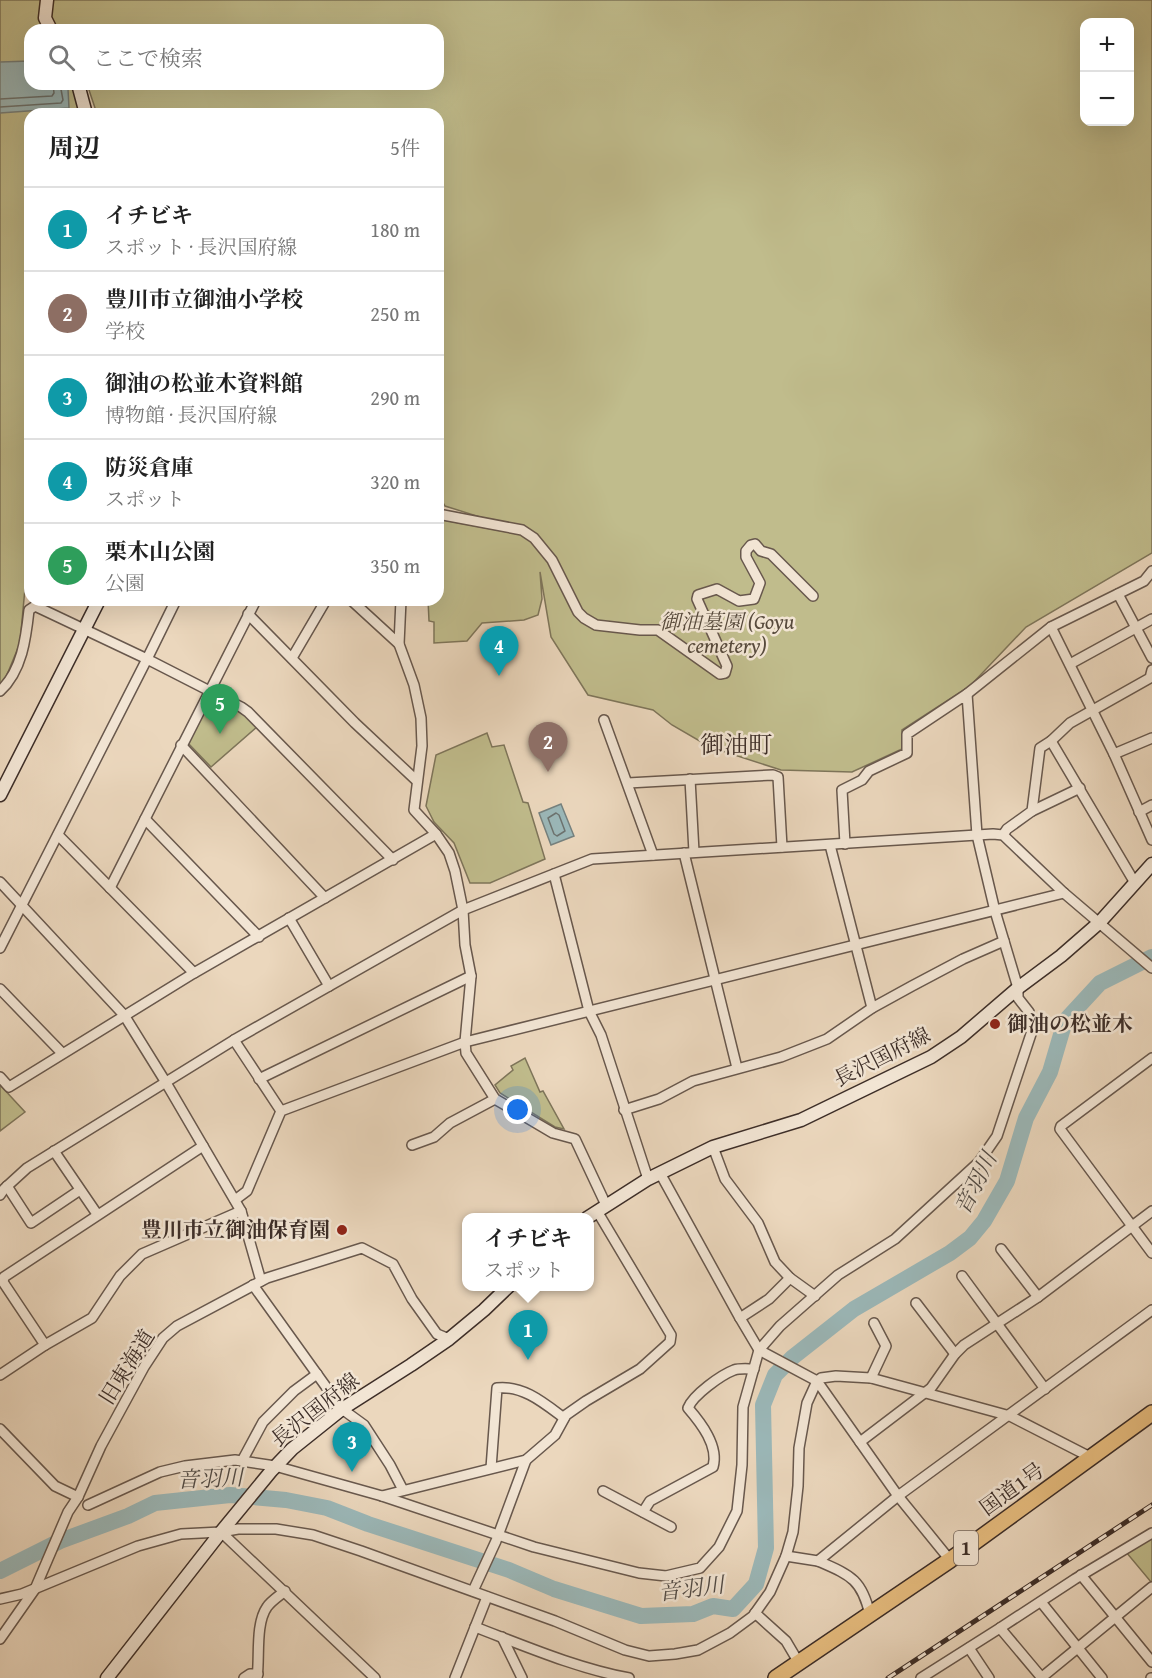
<!DOCTYPE html>
<html lang="ja">
<meta charset="utf-8">
<style>
:root{--surface:#fff;--page:#f2f2f2;--text:#222;--muted:#767676;--line:#e0e0e0;--accent:#2563eb}
body{margin:0;font-family:"Gentium Book Plus","Noto Serif JP",serif;background:var(--page);color:var(--text)}
.controls{position:absolute;right:18px;top:18px;display:grid;overflow:hidden;border-radius:12px;box-shadow:0 6px 24px #0002}
.controls button{width:54px;height:54px;display:grid;place-items:center;padding:0;border:0;border-bottom:2px solid var(--line);background:var(--surface);color:var(--text);font:30px sans-serif}
.you{position:absolute;left:518px;top:1110px;width:21px;height:21px;margin:-15px;border:4px solid #fff;border-radius:50%;background:#1a73e8;box-shadow:0 0 0 9px #1a73e833}
.badge{display:grid;place-items:center;width:39px;height:39px;border-radius:50%;background:var(--accent);color:#fff;font-size:20px;font-weight:700}
.pin{position:absolute;translate:-50% -50px;filter:drop-shadow(0 2px 3px #0008)}
.pin::after{content:'';position:absolute;top:32px;width:21px;height:18px;background:inherit;clip-path:polygon(0 0,100% 0,50% 100%)}
.popup{position:absolute;left:462px;top:1213px;width:132px;height:78px;box-sizing:border-box;display:grid;place-content:center;border-radius:12px;background:var(--surface);filter:drop-shadow(0 2px 4px #0005);font-size:20px;white-space:nowrap;color:var(--muted)}
.popup b{font-size:22px;color:var(--text)}
.popup::after{content:'';position:absolute;left:50%;top:100%;margin-left:-12px;border:12px solid transparent;border-top-color:var(--surface)}
.list{margin:0;padding:0;list-style:none}
h2{display:flex;justify-content:space-between;align-items:center;height:78px;margin:0;padding:0 24px;font-size:26px}
h2 small{font-size:20px;font-weight:400;color:var(--muted)}
.list li{display:grid;grid-template-columns:39px 1fr auto;gap:18px;align-items:center;box-sizing:border-box;height:84px;padding:0 24px;border-top:2px solid var(--line)}
.list b{display:block;font-size:22px;white-space:nowrap}
.list p{margin:0;font-size:20px;white-space:nowrap;color:var(--muted)}
.list em{font-size:20px;font-style:normal;color:var(--muted)}
.icon{flex:none;width:33px;height:33px;fill:none;stroke:currentColor;stroke-width:2;stroke-linecap:round;stroke-linejoin:round}
.map{position:relative;flex:none;width:1152px;height:1678px;overflow:hidden}
.search{position:absolute;background:var(--surface);box-shadow:0 6px 24px #0002;left:24px;top:24px;width:420px;height:66px;display:flex;align-items:center;gap:15px;box-sizing:border-box;padding:0 21px;border-radius:18px;color:var(--muted);font-size:22px}
.panel{position:absolute;background:var(--surface);box-shadow:0 6px 24px #0002;left:24px;top:108px;width:420px;height:498px;border-radius:18px}
.map>svg:first-child{display:block}
.green{fill:#c0bc8c;stroke:#7e755a;stroke-width:1.5;fill-rule:evenodd}
.water{fill:#9bb8b9;stroke:#75817f;stroke-width:1.5}
.lines{fill:none;stroke-linecap:round;stroke-linejoin:round}
.shore{stroke:#6c7370;stroke-width:1.5}
.river{stroke:#9bb8b9;stroke-width:16}
.minor-casing{stroke:#68584d;stroke-width:12}
.secondary-casing{stroke:#3d2e28;stroke-width:15}
.trunk-casing{stroke:#3d2e28;stroke-width:18}
.minor{stroke:#f2e5d4;stroke-width:9}
.secondary{stroke:#f2e5d4;stroke-width:12}
.trunk{stroke:#e6bc7e;stroke-width:15}
.rail-casing{stroke:#3d2e28;stroke-width:5}
.rail{stroke:#f2e5d4;stroke-width:3;stroke-dasharray:9;stroke-linecap:butt}
.poi-dot{fill:#8f2418;stroke:#f2e5d4;stroke-width:2}
.labels{text-anchor:middle;stroke-width:5;stroke-linejoin:round;paint-order:stroke}
.shield{fill:#f2e5d4;stroke:#73655c;stroke-width:1.5}
.shield-label{font-size:20px;font-weight:bold;fill:#3d2e28}
.park-label{font-size:21px;font-style:italic;fill:#574a3c;stroke:#f2e5d4}
.poi-label{font-size:21px;font-weight:bold;fill:#3d2e28;stroke:#f2e5d4;text-anchor:start}
.street-label{font-size:21px;fill:#3d2e28;stroke:#f2e5d4}
.water-label{font-size:22px;font-style:italic;fill:#504a45;stroke:#f2e5d4}
.quarter-label{font-size:24px;fill:#3d2e28;stroke:#f2e5d4}
</style>
<div class="map">
<svg width="1152" height="1678" viewBox="0 0 1152 1678">
<rect width="100%" height="100%" fill="#ebd7bd"/>
<filter id="stains"><feTurbulence type="fractalNoise" baseFrequency=".00333" numOctaves="4"/><feColorMatrix values="0 0 0 0 .2 0 0 0 0 .09 0 0 0 0 .02 0 0 0 .5 -.17"/></filter>
<radialGradient id="worn" r=".72"><stop offset=".6" stop-color="#630" stop-opacity="0"/><stop offset="1" stop-color="#630" stop-opacity=".3"/></radialGradient>
<!-- green -->
<g class="green">
<path d="M0,0H1152V553L1026,627L970,686L902,730V749L852,772L781,770L710,747L672,725L653,710L588,695L551,637L540,572L542,599L538,615L524,620L482,623L467,641L434,643V622L429,621L428,600H438V519L523,535L534,534L445,506L438,495V114H97L87,84H438V30H30V84H72L81,114H30V556L28,555L20,643L4,682L0,686ZM1084,22H1130V122H1084Z"/>
<polygon points="210,696 247,714 258,726 211,767 187,742"/>
<polygon points="487,733 492,747 504,745 523,802 528,803 545,859 490,883 470,883 454,843 434,822 426,806 436,755"/>
<polygon points="525,1058 540,1092 543,1091 564,1129 555,1127 500,1093 495,1085 513,1070 511,1066"/>
<polygon points="0,1085 25,1112 0,1131"/>
<polygon points="1152,1537 1152,1581 1151,1582 1126,1552"/>
</g>
<!-- water -->
<g class="water">
<polygon points="30,61 30,84 64,84 68,89 69,108 0,113 0,62"/>
<polygon points="561,804 574,836 551,845 539,813"/>
</g>
<g class="lines">
<!-- shore -->
<g class="shore">
<polyline points="0,99 52,96 54,93 53,84"/>
<polyline points="0,107 61,103 63,100 60,84"/>
<polygon points="556,813 559,815 565,831 557,836 554,834 548,818"/>
</g>
<!-- river -->
<polyline class="river" points="0,1571 60,1541 128,1516 155,1503 230,1495 286,1500 327,1508 368,1524 509,1570 554,1589 641,1616 693,1614 713,1606 733,1609 756,1584 766,1548 763,1405 775,1375 793,1357 854,1309 950,1253 970,1238 984,1221 1007,1181 1026,1118 1050,1072 1065,1021 1100,983 1152,957"/>
<!-- minor casing -->
<g class="minor-casing">
<g id="minor">
<polyline points="438,514 522,530 534,538 552,560 578,612 584,618 596,625 640,630 658,630 720,674 725,673 727,666 697,599 698,595 717,589 739,601 754,599 760,583 746,557 746,551 751,545 755,544 761,551 771,554 813,596"/>
<polyline points="1118,594 1152,658"/>
<polyline points="176,600 147,659 241,707 248,712 393,860"/>
<polyline points="351,600 399,644"/>
<polyline points="401,600 399,644 414,685 421,718 422,746 414,810 436,834 449,853 455,871 463,910 465,945 471,976 465,1042 466,1053 495,1099 553,1133 575,1139 606,1205"/>
<polyline points="248,614 355,723 417,781"/>
<polyline points="1051,627 1114,754 1152,840"/>
<polyline points="292,658 326,600"/>
<polyline points="1070,664 1152,619"/>
<path d="M0,691C22,671 26,638 29,610L35,606L147,659L0,948"/>
<polyline points="967,694 1051,627 1144,581 1152,571"/>
<polyline points="604,720 653,855"/>
<polyline points="1051,741 1135,883"/>
<polyline points="181,745 325,898"/>
<polyline points="1114,754 1152,738"/>
<polyline points="690,779 694,852"/>
<polyline points="628,783 773,775 778,777 782,847"/>
<polyline points="1032,811 1080,788"/>
<polyline points="1139,812 1152,805"/>
<polyline points="145,819 259,937"/>
<polyline points="58,835 194,973"/>
<polyline points="1003,835 1007,829 1032,811 1040,748 1051,741 1070,723 1150,678 1152,670"/>
<polyline points="830,845 872,1008"/>
<polyline points="684,853 737,1068"/>
<polyline points="554,874 589,1011 601,1035 648,1179"/>
<polyline points="0,882 124,1015 165,1081 241,1211 261,1281"/>
<polyline points="110,888 256,600"/>
<polyline points="289,918 329,986"/>
<polyline points="0,989 62,1053"/>
<polyline points="234,1040 281,1111"/>
<polyline points="1152,1058 1061,1126 1060,1129 1152,1253"/>
<polyline points="0,1077 9,1087 194,973 436,834"/>
<polyline points="259,1079 471,976"/>
<polyline points="624,1110 659,1099 693,1081 781,1057 827,1039 872,1008 912,986 963,959 1004,941"/>
<polyline points="412,1145 434,1137 450,1123 495,1099"/>
<polyline points="203,1146 4,1277 3,1282 45,1345 92,1318 120,1276 142,1254 241,1211"/>
<polyline points="713,1147 725,1179 758,1223 775,1262 790,1278 815,1296"/>
<polyline points="54,1151 97,1214"/>
<polyline points="660,1173 740,1318 759,1350 817,1381 898,1496 950,1560"/>
<polyline points="7,1186 31,1223 80,1190"/>
<polyline points="0,1195 4,1189 27,1168 234,1040 463,910 592,859 993,834 1003,835 1064,893 1152,968"/>
<polyline points="235,1200 247,1191 281,1111 465,1042 1064,893"/>
<polyline points="1001,1249 1038,1297"/>
<polyline points="962,1276 1045,1389"/>
<polyline points="253,1285 342,1409 364,1425 390,1465 403,1490"/>
<polyline points="916,1303 955,1354"/>
<polyline points="740,1318 769,1299 790,1278"/>
<polyline points="0,1375 45,1345"/>
<polyline points="871,1378 886,1346 874,1323"/>
<polyline points="0,1429 55,1486 78,1497"/>
<polyline points="860,1442 931,1388 955,1354 964,1345 1038,1297 1152,1211"/>
<polyline points="242,1461 263,1422 294,1391 317,1374"/>
<path d="M491,1468L497,1388C523,1385 544,1403 564,1418"/>
<polyline points="603,1491 671,1527"/>
<polyline points="382,1496 526,1460 555,1435 566,1415 586,1401 640,1369 670,1342 671,1335 597,1211"/>
<polyline points="88,1505 160,1472 185,1466 235,1460 275,1466 382,1496 534,1547 639,1573 666,1576 700,1568 719,1547 737,1511 742,1465 743,1407 759,1350 780,1326 838,1275 895,1239 979,1162 997,1136 1032,1031 1029,1012 1018,998 1018,988 995,911 977,835 967,694 907,734 907,753 869,771 862,780 842,790 845,844"/>
<path d="M643,1512L650,1501L713,1467C719,1446 701,1423 688,1408C693,1395 721,1375 734,1370C740,1368 748,1369 754,1369"/>
<polyline points="221,1532 375,1678"/>
<polyline points="786,1556 818,1561 898,1496 1152,1310"/>
<path d="M818,1561C850,1575 862,1579 870,1615"/>
<polyline points="1081,1575 1152,1662"/>
<polyline points="473,1591 496,1541 526,1460"/>
<polyline points="0,1599 22,1594 138,1546 181,1534 221,1532 238,1529 276,1529 313,1535 361,1551 555,1621 625,1650 649,1656 675,1654 698,1650 730,1633 753,1616 770,1592 786,1556 793,1532 798,1486 799,1448 807,1403 817,1381 821,1378 836,1376 871,1378 1010,1416 1092,1458"/>
<polyline points="1041,1602 1102,1678"/>
<polyline points="755,1613 786,1641 799,1663"/>
<path d="M475,1627C525,1646 576,1668 629,1678"/>
<polyline points="1000,1628 1075,1579 1152,1533"/>
<polyline points="502,1637 522,1678"/>
<polyline points="0,1639 35,1589 68,1512 78,1497 101,1446 144,1367 163,1338 177,1326 267,1278 362,1248 393,1264 412,1299 437,1334 449,1339"/>
<polyline points="969,1648 989,1678"/>
<polyline points="244,1678 250,1674 258,1674"/>
<path d="M257,1678C260,1658 255,1624 267,1607C271,1601 279,1596 285,1591"/>
<polyline points="455,1678 487,1597"/>
<polyline points="921,1678 1000,1628 1042,1678"/>
<polyline points="1041,1678 1152,1587"/>
<polyline points="1151,1678 1152,1678"/>
</g>
</g>
<!-- secondary casing -->
<g class="secondary-casing">
<g id="secondary">
<polyline points="47,0 45,18 51,30"/>
<polyline points="78,84 86,114"/>
<polyline points="0,795 99,600"/>
<polyline points="587,1218 648,1179 713,1147 801,1120 931,1057 961,1037 1018,988 1061,956 1100,922 1152,864"/>
<polyline points="107,1678 221,1532 272,1470 292,1449 342,1409 411,1365 449,1339 484,1310 509,1286"/>
</g>
</g>
<!-- trunk casing -->
<g class="trunk-casing">
<polyline id="trunk" points="776,1678 950,1560 1152,1413"/>
</g>
<!-- minor -->
<use href="#minor" class="minor"/>
<!-- secondary -->
<use href="#secondary" class="secondary"/>
<!-- trunk -->
<use href="#trunk" class="trunk"/>
<!-- rail casing -->
<g class="rail-casing">
<polyline id="rail" points="888,1678 1152,1505"/>
</g>
<!-- rail -->
<use href="#rail" class="rail"/>
</g>
<!-- markers -->
<g class="poi-dot">
<circle cx="995" cy="1024" r="6"/>
<circle cx="342" cy="1230" r="6"/>
</g>
<g class="labels">
<!-- shield labels -->
<rect class="shield" x="954" y="1531" width="24" height="34" rx="4.5"/>
<g class="shield-label">
<text x="966" y="1555">1</text>
</g>
<!-- park labels -->
<g class="park-label">
<text x="727" y="629">御油墓園 (Goyu<tspan x="727" dy="24">cemetery)</tspan></text>
</g>
<!-- poi labels -->
<g class="poi-label">
<text x="1007" y="1031">御油の松並木</text>
<text x="330" y="1237" text-anchor="end">豊川市立御油保育園</text>
</g>
<!-- street labels -->
<g class="street-label">
<text transform="translate(882 1057) rotate(-27)" y="7">長沢国府線</text>
<text transform="translate(127 1367) rotate(-58)" y="7">旧東海道</text>
<text transform="translate(315 1410) rotate(-38)" y="7">長沢国府線</text>
<text transform="translate(1012 1489) rotate(-36)" y="7">国道1号</text>
</g>
<!-- water labels -->
<g class="water-label">
<text transform="translate(975 1183) rotate(-63)" y="8">音羽川</text>
<text transform="translate(210 1478) rotate(-2)" y="8">音羽川</text>
<text transform="translate(691 1588) rotate(-7)" y="8">音羽川</text>
</g>
<!-- quarter labels -->
<g class="quarter-label">
<text x="736" y="753">御油町</text>
</g>
</g>
<rect width="100%" height="100%" filter="url(#stains)"/>
<rect width="100%" height="100%" fill="url(#worn)"/>
</svg>
<div class="controls">
<button>+</button>
<button>−</button>
</div>
<div class="you"></div>
<div class="pin badge" style="left:528px;top:1360px;background:#0f9aa8">1</div>
<div class="popup"><b>イチビキ</b>スポット</div>
<div class="pin badge" style="left:548px;top:772px;background:#8d6e63">2</div>
<div class="pin badge" style="left:352px;top:1472px;background:#0f9aa8">3</div>
<div class="pin badge" style="left:499px;top:676px;background:#0f9aa8">4</div>
<div class="pin badge" style="left:220px;top:734px;background:#2e9e5b">5</div>
<div class="search"><svg class="icon" aria-label="search" viewBox="0 0 24 24"><circle cx="10" cy="10" r="6"/><path d="M15 15l6 6"/></svg>ここで検索</div>
<section class="panel">
<h2>周辺<small>5件</small></h2>
<ul class="list">
<li><span class="badge" style="background:#0f9aa8">1</span><div><b>イチビキ</b><p>スポット · 長沢国府線</p></div><em>180 m</em></li>
<li><span class="badge" style="background:#8d6e63">2</span><div><b>豊川市立御油小学校</b><p>学校</p></div><em>250 m</em></li>
<li><span class="badge" style="background:#0f9aa8">3</span><div><b>御油の松並木資料館</b><p>博物館 · 長沢国府線</p></div><em>290 m</em></li>
<li><span class="badge" style="background:#0f9aa8">4</span><div><b>防災倉庫</b><p>スポット</p></div><em>320 m</em></li>
<li><span class="badge" style="background:#2e9e5b">5</span><div><b>栗木山公園</b><p>公園</p></div><em>350 m</em></li>
</ul>
</section>
</div>
